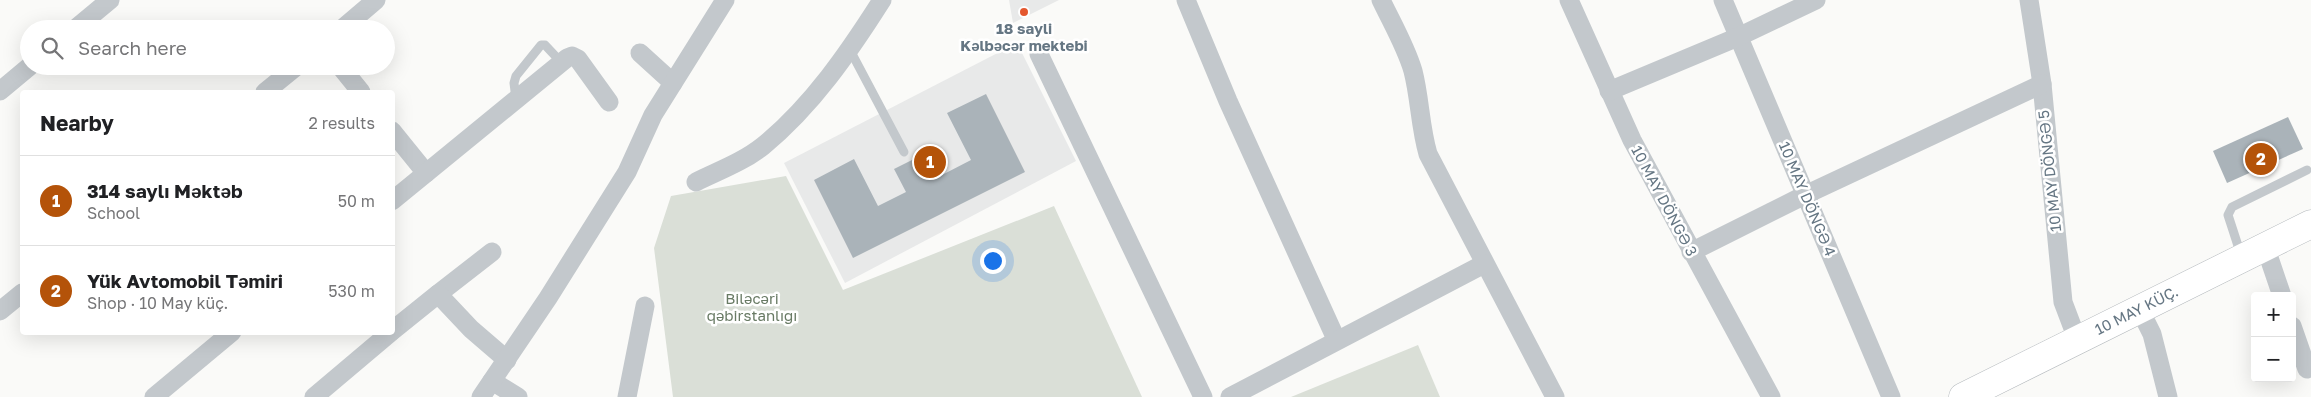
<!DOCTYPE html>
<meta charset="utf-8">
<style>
:root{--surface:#fff;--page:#f2f2f2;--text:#202124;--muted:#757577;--line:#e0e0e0;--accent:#b45309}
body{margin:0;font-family:"Golos Text",sans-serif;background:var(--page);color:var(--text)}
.controls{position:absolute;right:15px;bottom:15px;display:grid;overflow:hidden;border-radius:5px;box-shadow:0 5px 20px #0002}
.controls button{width:45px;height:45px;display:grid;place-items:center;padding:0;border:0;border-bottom:1px solid var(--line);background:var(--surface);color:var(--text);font:25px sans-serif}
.you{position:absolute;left:992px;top:260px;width:18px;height:18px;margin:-12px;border:4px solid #fff;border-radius:50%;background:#1a73e8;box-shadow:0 0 0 8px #1a73e833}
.badge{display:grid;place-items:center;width:32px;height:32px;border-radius:50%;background:var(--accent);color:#fff;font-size:16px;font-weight:700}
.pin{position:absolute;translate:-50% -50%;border:2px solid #fff;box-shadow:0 1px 5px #0006}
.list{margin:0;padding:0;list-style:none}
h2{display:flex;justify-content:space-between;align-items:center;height:65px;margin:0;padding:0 20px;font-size:21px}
h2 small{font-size:16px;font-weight:400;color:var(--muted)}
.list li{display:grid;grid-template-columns:32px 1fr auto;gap:15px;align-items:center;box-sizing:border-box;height:90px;padding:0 20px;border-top:1px solid var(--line)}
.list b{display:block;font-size:19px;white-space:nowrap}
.list p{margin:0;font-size:16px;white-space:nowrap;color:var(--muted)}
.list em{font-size:16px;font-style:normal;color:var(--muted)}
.icon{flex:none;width:28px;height:28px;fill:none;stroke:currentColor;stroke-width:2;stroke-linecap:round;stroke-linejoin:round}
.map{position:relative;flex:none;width:2311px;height:397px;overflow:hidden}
.search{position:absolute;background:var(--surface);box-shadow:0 5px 20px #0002;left:20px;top:20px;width:375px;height:55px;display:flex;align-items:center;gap:12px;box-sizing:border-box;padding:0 18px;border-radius:28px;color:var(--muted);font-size:19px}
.panel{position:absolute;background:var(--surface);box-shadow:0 5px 20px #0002;left:20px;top:90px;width:375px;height:245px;border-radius:5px}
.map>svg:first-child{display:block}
.built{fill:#e8e9e9}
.green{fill:#dadfd7}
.building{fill:#aab3b9}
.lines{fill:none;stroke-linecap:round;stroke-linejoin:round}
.primary-casing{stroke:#b5babe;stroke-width:29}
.lane{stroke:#c3c8cc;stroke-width:9}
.street{stroke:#c3c8cc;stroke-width:19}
.primary{stroke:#fff;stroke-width:28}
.poi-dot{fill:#e4572e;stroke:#fff;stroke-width:2}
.labels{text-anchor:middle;stroke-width:5;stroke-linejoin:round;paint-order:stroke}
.poi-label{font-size:15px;font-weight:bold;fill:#657683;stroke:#fff}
.street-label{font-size:15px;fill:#657683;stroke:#fff}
.park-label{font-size:15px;fill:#687a64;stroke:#fff}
</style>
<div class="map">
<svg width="2311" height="397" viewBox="0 0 2311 397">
<rect width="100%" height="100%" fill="#fafaf8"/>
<!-- built -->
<g class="built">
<polygon points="1009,0 1059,0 1013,23"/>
<polygon points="1017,43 1076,161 845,283 784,163"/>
</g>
<!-- green -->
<g class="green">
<polygon points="786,176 843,290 1054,206 1142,397 673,397 654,248 671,196"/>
<polygon points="1418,345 1440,397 1291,397"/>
</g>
<!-- building -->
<g class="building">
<polygon points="986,94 1025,172 853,258 814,180 854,159 878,206 906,192 894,169 930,151 942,175 971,160 947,113"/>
<polygon points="2288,117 2303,149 2227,183 2213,151"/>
</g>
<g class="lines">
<!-- primary casing -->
<g class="primary-casing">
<g id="primary">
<path id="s1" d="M1963,397L2311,224"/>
</g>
</g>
<!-- lane -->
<g class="lane">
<polyline points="850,50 904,152"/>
<polyline points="516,99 514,83 516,76 541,45 545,45 561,62"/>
<polyline points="2241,255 2228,215 2232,207 2307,170"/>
</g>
<!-- street -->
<g class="street">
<polyline points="1186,0 1228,101 1336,339"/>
<path d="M1381,0C1392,23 1406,47 1413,71C1420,98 1420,127 1428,154L1555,397"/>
<polyline points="1569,0 1632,140 1771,397"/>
<polyline points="1723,0 1891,397"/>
<polyline points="2029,0 2042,84 2063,302 2077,339"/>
<polyline points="75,29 110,0"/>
<polyline points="342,29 376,0"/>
<polyline points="640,53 673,83"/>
<polyline points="1039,54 1203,397"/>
<polyline points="340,66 361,92"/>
<polyline points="0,91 30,66"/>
<polyline points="1609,91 1738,37 1816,0"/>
<polyline points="265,92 297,66"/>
<polyline points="392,131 426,173"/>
<path d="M696,182C718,171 743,162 763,146C812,106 849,52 882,0"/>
<polyline points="392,201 567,58 572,56 578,59 609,102"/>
<polyline points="2265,246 2282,296"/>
<polyline points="1691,252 1805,195 2042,84"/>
<polyline points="438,294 492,252"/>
<polyline points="2139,308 2152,334 2168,397"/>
<polyline points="0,311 22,293"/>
<polyline points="2292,326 2307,369"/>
<polyline points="392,331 438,294 471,329 507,360"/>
<polyline points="492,381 518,397"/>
<polyline points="154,397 232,332"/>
<polyline points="314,397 391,332"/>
<polyline points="481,397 548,298 627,172 653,115 725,0"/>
<polyline points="627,397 645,306"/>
<polyline points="1230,397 1484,264"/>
</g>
<!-- primary -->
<use href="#primary" class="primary"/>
</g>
<!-- markers -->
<circle class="poi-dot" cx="1024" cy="12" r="5"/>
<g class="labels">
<!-- poi labels -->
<g class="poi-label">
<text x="1024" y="34">18 sayli<tspan x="1024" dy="17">Kəlbəcər mektebi</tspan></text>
</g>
<!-- street labels -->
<g class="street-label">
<text transform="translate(2050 171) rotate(-96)" y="5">10 MAY DÖNGƏ 5</text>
<text transform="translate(1807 199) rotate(67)" y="5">10 MAY DÖNGƏ 4</text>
<text transform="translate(1664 201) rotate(62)" y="5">10 MAY DÖNGƏ 3</text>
<text dy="5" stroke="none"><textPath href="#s1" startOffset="194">10 MAY KÜÇ.</textPath></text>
</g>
<!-- park labels -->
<g class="park-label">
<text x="752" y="304">Biləcəri<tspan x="752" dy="17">qəbirstanlığı</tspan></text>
</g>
</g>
</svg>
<div class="controls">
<button>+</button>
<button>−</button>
</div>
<div class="you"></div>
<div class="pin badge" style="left:930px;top:162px">1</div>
<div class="pin badge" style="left:2261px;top:159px">2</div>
<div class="search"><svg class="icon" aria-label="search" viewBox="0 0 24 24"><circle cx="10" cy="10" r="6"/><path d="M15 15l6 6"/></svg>Search here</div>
<section class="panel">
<h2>Nearby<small>2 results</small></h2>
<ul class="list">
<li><span class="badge">1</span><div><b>314 saylı Məktəb</b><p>School</p></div><em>50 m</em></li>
<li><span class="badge">2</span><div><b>Yük Avtomobil Təmiri</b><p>Shop · 10 May küç.</p></div><em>530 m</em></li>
</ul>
</section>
</div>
